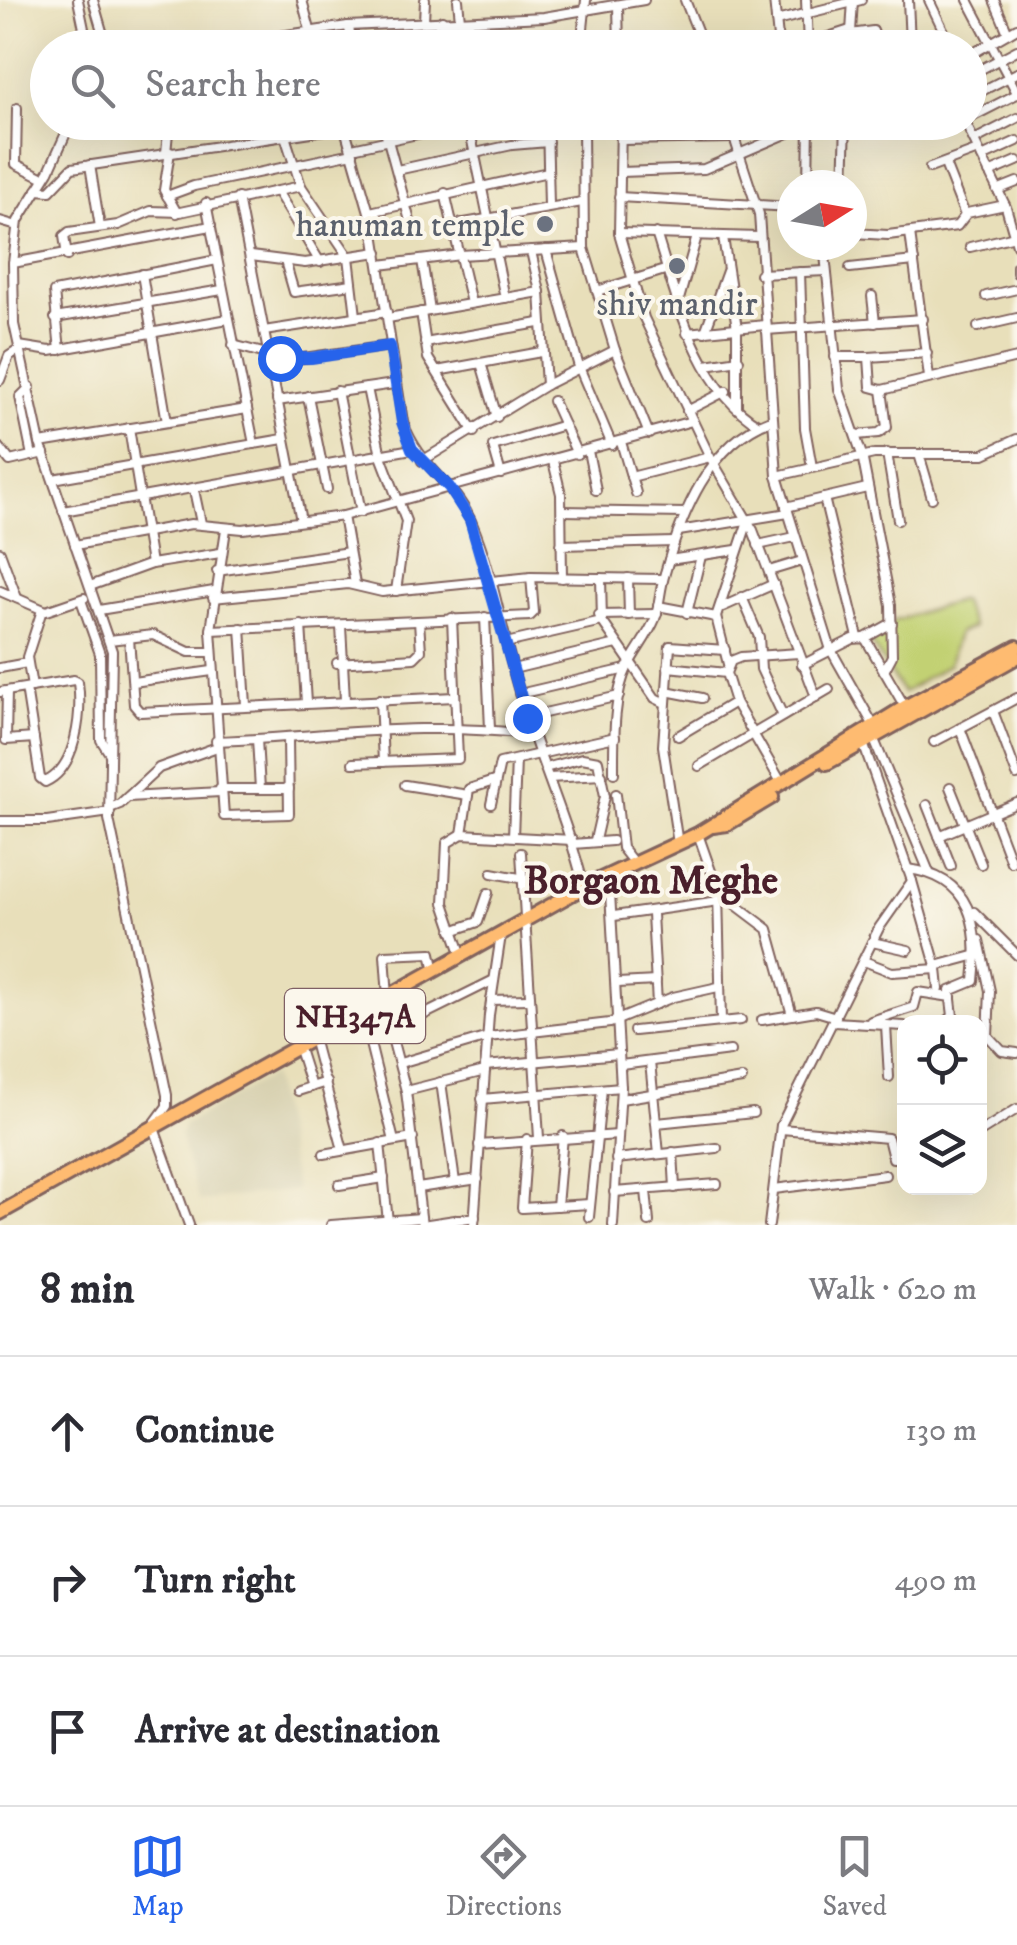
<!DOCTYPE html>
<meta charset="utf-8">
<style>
:root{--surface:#fff;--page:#f2f2f3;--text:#2b2b33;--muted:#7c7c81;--line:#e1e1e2;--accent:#2563eb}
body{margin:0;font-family:"IM FELL DW Pica",serif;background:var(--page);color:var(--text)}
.controls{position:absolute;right:30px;bottom:30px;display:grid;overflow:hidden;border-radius:20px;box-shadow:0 10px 40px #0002}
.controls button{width:90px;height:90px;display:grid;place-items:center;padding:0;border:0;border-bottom:2px solid var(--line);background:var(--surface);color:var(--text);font:50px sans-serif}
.compass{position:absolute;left:777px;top:170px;width:90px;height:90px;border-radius:50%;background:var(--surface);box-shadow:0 10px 40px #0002;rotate:79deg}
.stop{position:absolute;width:30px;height:30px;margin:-22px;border:8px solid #2563eb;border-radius:50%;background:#fff}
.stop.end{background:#2563eb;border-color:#fff;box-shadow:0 2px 10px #0008}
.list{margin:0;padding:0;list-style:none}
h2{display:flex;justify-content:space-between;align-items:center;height:130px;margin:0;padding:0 40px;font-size:42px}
h2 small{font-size:32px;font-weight:400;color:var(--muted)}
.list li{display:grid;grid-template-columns:65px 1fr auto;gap:30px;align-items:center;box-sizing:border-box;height:150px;padding:0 40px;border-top:2px solid var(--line)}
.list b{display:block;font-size:38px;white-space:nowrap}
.list em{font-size:32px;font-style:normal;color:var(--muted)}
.icon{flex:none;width:55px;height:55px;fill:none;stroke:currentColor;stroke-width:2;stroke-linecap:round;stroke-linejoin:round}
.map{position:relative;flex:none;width:1017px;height:1225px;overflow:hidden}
.search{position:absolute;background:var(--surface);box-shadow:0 10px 40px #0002;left:30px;right:30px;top:30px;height:110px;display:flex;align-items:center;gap:25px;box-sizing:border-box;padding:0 35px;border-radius:55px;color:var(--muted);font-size:38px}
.sheet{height:580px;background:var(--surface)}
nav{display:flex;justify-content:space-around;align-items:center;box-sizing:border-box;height:140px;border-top:2px solid var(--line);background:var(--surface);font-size:28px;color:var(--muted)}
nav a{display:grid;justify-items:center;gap:5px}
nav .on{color:var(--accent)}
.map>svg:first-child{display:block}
.built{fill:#d8d1b1}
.green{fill:#c2d173;stroke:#86784f;stroke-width:2.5}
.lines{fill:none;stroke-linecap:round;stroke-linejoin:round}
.minor-casing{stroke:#81625d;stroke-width:12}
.highway-casing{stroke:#81625d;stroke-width:18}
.minor{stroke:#fff;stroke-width:8}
.highway{stroke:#febb71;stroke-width:12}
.route{stroke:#2563eb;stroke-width:12}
.worship-dot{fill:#6b7280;stroke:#fbf7ec;stroke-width:4}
.labels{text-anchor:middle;stroke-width:8;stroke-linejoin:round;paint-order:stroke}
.shield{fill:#fbf7ec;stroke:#7f6065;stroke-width:2.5}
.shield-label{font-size:32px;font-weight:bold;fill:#4a1f2b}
.worship-label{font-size:35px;fill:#5b616d;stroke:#fbf7ec;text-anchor:end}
.quarter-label{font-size:40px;font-weight:bold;fill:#4a1f2b;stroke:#fbf7ec}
</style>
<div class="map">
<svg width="1017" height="1225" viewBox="0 0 1017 1225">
<rect width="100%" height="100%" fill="#fbf7ec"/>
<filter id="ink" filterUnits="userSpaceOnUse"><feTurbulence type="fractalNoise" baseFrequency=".01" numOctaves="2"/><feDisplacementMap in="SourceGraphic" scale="20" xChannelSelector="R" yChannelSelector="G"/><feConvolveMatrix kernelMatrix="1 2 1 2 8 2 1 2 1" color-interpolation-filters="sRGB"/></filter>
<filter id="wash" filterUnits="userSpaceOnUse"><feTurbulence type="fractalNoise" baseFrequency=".0048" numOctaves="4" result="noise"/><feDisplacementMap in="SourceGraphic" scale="40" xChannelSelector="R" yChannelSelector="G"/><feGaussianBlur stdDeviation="2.25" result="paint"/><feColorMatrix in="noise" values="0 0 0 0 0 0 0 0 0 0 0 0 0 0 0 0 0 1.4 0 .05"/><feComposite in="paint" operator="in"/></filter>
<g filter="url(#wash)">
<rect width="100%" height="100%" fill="#e8dfba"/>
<!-- built -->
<polygon class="built" points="272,1075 296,1190 199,1201 180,1136 184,1125"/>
<!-- green -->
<polygon class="green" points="961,600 973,627 958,633 949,664 903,693 869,639 896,620"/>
</g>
<g filter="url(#ink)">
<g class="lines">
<!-- minor casing -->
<g class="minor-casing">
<g id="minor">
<polyline points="78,0 88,48"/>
<polyline points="93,0 106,45"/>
<polyline points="302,0 315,48"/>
<polyline points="458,0 460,20"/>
<polyline points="685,0 704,48"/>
<polyline points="774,0 779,48"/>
<polyline points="806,0 808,45"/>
<polyline points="908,0 910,44"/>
<polyline points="929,0 948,40"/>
<polyline points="968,0 1017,93"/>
<polyline points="994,0 1008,33"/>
<polyline points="618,5 619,48"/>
<polyline points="424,21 425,0"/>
<polyline points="776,21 861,0"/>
<polyline points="348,26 355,48"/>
<polyline points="850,34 873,31 879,48"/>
<polyline points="198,48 348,26 544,17 644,0"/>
<polyline points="439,48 445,44 442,20"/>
<polyline points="581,48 586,0"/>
<polyline points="794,48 850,30"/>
<polyline points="850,48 853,0"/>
<polyline points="898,48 943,32"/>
<polyline points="970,55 1017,28"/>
<polyline points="970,75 1017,50"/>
<polyline points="970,97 1017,73"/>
<polyline points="17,108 16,164 44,178"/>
<polyline points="970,118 1017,94"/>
<polyline points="71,122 49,171 18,221 13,263 14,324 40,443 112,651 109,819 167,1095 167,1106 153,1125 189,1225"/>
<path d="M343,122L373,226L403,422C419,467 453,481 471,521C495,577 503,640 521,698C540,762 568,822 584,887"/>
<polyline points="383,122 413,232"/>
<polyline points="468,122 505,298"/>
<polyline points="547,122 549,206"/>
<polyline points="583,122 584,248 615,350 649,434"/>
<polyline points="621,122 619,233 644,318 710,457 753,530 816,697"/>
<polyline points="729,122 759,214 777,476 831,650 874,726"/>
<polyline points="965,122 1006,207 1017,245"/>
<polyline points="67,131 140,122"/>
<polyline points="285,136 301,186 349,257 356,316"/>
<polyline points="622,140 733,138"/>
<polyline points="974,140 1017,118"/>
<polyline points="352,148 469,123"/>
<polyline points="170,152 164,190 177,213"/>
<polyline points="166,153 169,122"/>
<polyline points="982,157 1017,141"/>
<polyline points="945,164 965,215"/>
<polyline points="90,165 100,227"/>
<polyline points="930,168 978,150"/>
<polyline points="397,170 512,145 548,142"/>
<polyline points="621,172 704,169 814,122"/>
<polyline points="989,173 1017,161"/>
<polyline points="808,185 809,122"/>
<polyline points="844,185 846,122"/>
<polyline points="37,190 50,191 72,168 345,127"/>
<polyline points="997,190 1017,182"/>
<polyline points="277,191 320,262"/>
<polyline points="445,193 471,303"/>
<polyline points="167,196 194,186 353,153"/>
<polyline points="619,197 792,207"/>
<polyline points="238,198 301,521"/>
<polyline points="206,203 254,444"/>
<polyline points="370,212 548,172"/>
<polyline points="0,221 17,226"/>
<polyline points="453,225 582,202"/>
<polyline points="619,233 759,237"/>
<path d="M656,233C676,296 697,389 759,425"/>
<polyline points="852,233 888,235 957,226 967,213 1005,205"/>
<polyline points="910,233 929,377"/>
<polyline points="723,237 737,328 737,406"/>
<polyline points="824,245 839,389 862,455 891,605 892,656 884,671"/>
<polyline points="970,247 1015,236"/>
<polyline points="546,250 579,367 612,445"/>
<polyline points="531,251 540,292 546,385"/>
<polyline points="67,256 64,236 69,232 118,225 151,211 180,212 301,186"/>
<polyline points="251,256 305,263 378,252"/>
<polyline points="422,260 430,310"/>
<polyline points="285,261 294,292 352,284"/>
<polyline points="13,263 211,226"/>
<polyline points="380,265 460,255 584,248"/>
<polyline points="1017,266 1017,273"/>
<polyline points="850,268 914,261"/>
<polyline points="800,272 805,428 812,467"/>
<polyline points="142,274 167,422"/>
<polyline points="760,274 826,271"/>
<polyline points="597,291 668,269"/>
<polyline points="872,296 875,323"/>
<polyline points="986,296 1017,289"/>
<polyline points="678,303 697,236"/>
<polyline points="421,312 428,358 474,432"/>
<polyline points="55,318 222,290"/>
<polyline points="388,318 540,292"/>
<polyline points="978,327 1017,318"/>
<polyline points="766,330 923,319"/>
<polyline points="264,331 387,312"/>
<polyline points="705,332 727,271"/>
<polyline points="687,333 765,325"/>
<polyline points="425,343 539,323"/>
<polyline points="233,345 289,360 389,346"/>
<polyline points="19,346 50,351 228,319"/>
<polyline points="60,350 54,292 217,260"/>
<polyline points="835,357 869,357 871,387 882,390 1017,358"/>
<polyline points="869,357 927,353"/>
<polyline points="481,363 497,417"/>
<polyline points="706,365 739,360"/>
<polyline points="437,371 541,352"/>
<polyline points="0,380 9,356 20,349"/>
<polyline points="30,387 20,397 32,456"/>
<polyline points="367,388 381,456 406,521 396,591"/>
<polyline points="337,391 361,512"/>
<polyline points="308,396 327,489"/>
<polyline points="277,401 394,384"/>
<polyline points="553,401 577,454"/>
<polyline points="687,411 726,391"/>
<polyline points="129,428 151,564"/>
<polyline points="856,435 879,433 887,427 882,390"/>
<polyline points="621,442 636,493"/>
<polyline points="40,443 247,409"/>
<polyline points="0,448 10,461 44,453"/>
<polyline points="588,451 596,490"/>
<polyline points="887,453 898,520"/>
<polyline points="919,454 932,498"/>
<polyline points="422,461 546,385 615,350"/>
<polyline points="553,461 561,494 562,578"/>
<polyline points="501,474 493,446 564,425"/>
<polyline points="777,476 874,454 984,454 1017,439"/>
<polyline points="631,477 710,457"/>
<polyline points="53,479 283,439"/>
<polyline points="194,490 201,523"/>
<polyline points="824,498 858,637"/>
<polyline points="786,507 867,488"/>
<polyline points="63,511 412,449"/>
<polyline points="562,511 685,513"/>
<polyline points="343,516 355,584"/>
<polyline points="226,529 211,630 224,816 289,814 288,738"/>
<polyline points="679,531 788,513"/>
<polyline points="75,545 191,524 243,529 343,516 692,421"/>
<polyline points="561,545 674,542"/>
<polyline points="758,545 795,537"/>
<polyline points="0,552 17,598"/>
<polyline points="669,560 736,550"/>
<polyline points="217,571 349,552"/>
<polyline points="769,571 802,561"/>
<polyline points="601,578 602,621 655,698 665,703"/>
<polyline points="628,578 629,615"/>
<polyline points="90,586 151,564 220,553"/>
<polyline points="0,591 46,611 84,598"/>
<polyline points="742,597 759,637 761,669 783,716"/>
<polyline points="213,598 348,584 382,592 531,577 663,579"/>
<polyline points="81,600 100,654 101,740 110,754"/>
<polyline points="658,606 716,617 748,521"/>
<polyline points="720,608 774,584"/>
<polyline points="99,610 214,591"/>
<polyline points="687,613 701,556"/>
<polyline points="599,615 657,614"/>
<polyline points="485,617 490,729"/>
<polyline points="716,617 728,664"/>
<polyline points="301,625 306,703"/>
<polyline points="341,626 345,700"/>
<polyline points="241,628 246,705"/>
<polyline points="211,630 530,616 534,612 531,577"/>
<polyline points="129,638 134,705 140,712 455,697"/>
<polyline points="865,638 892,623"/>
<polyline points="109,640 153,635 189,652 211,652"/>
<polyline points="506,643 602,621"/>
<polyline points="337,663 414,658 421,651 419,621"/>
<polyline points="802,665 853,639 865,638 905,707"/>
<polyline points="668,667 726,673"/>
<polyline points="0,668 27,663"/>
<polyline points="513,669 617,644"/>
<polyline points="133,682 212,671"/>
<polyline points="32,687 27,657 42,610"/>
<polyline points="7,691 6,740 34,738"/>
<polyline points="666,691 702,698"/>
<path d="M0,692L74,680L78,682C82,713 77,768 45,782L40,778L26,688"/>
<polyline points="519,694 626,669"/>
<polyline points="380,699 383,762"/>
<polyline points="993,711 1017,775"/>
<polyline points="527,717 619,696"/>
<polyline points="960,728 1011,862"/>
<polyline points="678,736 735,702"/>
<polyline points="873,737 929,872"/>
<polyline points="257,739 260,789"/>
<path d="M216,741C321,737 428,720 533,735"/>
<polyline points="934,742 1017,698"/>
<polyline points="353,763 458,759 452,618"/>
<polyline points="699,766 829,689"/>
<polyline points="545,768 582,758 598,761 605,796 595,840"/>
<path d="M614,773C614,740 613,695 628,666C636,650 648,636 655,619C660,604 660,588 665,573C681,515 709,443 771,420"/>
<polyline points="549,778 602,775"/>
<polyline points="781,782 735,702 726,673 731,661 741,657 799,653"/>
<polyline points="405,785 468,795"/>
<polyline points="950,787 981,864"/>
<polyline points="220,789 289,789"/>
<polyline points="616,794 622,848 633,862"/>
<polyline points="128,797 220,792"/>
<polyline points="491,804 500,763 615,737"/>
<polyline points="927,805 951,866"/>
<polyline points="110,808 120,804 159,768 217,747"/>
<polyline points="0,821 47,821 110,812"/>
<polyline points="462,834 469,789 494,781"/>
<polyline points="698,834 718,891 721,1022"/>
<polyline points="513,836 516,760"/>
<polyline points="939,836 1017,803"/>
<polyline points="573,844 612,841"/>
<polyline points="678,844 663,746 670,646 725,650"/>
<polyline points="521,853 539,1138"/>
<path d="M907,869C972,876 980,926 974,981L950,991L953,1016L946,1022"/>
<polyline points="492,873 580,889"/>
<polyline points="609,875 621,1087 613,1225"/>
<polyline points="719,892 768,929 792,1015"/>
<polyline points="974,912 1017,955"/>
<polyline points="652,914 657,1004"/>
<polyline points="614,916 719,901"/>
<polyline points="452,931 478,922 488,893"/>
<polyline points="979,940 990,991 988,1036 980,1032"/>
<polyline points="872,942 908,950"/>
<polyline points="462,956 444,903 447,843 462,834 572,840"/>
<polyline points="864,961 892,972 937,969 912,881"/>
<polyline points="936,966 977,955"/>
<polyline points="937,969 939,989"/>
<polyline points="618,983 656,981"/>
<polyline points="388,997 385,955 431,953 435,971"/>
<polyline points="382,1000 406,1091 422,1225"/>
<polyline points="491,1000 528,999"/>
<polyline points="362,1011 394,1141"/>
<polyline points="762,1020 816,1011 836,1017"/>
<polyline points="871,1021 914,1007 918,992 951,997"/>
<polyline points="833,1022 904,1026"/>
<polyline points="886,1026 889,1077"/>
<polyline points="391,1031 494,980"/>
<polyline points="634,1031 741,1020"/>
<polyline points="988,1036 1002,1051 1017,1053"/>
<polyline points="313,1038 343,1150"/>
<polyline points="298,1046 311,1087"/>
<polyline points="650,1062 659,1154"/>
<polyline points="400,1063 488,1037 610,1023 673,997 718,987"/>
<polyline points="621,1065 730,1051"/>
<polyline points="485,1066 619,1054"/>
<polyline points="441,1082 455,1182"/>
<polyline points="298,1091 326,1082"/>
<polyline points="406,1091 485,1071"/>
<polyline points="482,1099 621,1087"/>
<polyline points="621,1099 742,1079"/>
<polyline points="657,1123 753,1113"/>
<polyline points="781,1129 888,1138 893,1158 904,1158"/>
<polyline points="980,1132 1017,1109"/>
<polyline points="527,1139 522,1208 590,1204"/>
<polyline points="380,1143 388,1222"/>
<polyline points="479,1145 618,1135"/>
<polyline points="673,1152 675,1188"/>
<polyline points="324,1154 413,1138"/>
<polyline points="616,1159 717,1148"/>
<polyline points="339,1185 384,1178"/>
<polyline points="418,1188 478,1179"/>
<polyline points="774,1189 885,1175"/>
<polyline points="646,1190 649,1222"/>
<polyline points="614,1192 717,1184"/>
<polyline points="557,1206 563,1136"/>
<polyline points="589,1217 602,1089"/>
<polyline points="331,1225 421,1218"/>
<polyline points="422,1225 475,1217"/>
<polyline points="474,1225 489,1015 501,935"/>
<polyline points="769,1225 781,1125 879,928 912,881 863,743"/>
</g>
</g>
<!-- highway casing -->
<g class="highway-casing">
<g id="highway">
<polyline points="827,763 1017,657"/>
<polyline points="713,826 727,824 772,797"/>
<polyline points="0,1213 584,887 698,834 905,707 1017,647"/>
</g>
</g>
<!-- minor -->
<use href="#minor" class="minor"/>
<!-- highway -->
<use href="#highway" class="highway"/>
</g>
</g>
<g class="lines" filter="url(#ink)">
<!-- route -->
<polyline class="route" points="280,358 311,358 390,346 402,422 412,449 449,487 470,520 527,718"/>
</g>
<!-- markers -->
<g class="worship-dot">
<circle cx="545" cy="224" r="10"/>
<circle cx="677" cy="266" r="10"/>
</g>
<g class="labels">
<!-- shield labels -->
<rect class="shield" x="285" y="989" width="140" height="54" rx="8"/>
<g class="shield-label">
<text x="355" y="1027">NH347A</text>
</g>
<!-- worship labels -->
<g class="worship-label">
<text x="525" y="236">hanuman temple</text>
<text x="677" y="315" text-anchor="middle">shiv mandir</text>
</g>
<!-- quarter labels -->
<g class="quarter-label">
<text x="651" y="893">Borgaon Meghe</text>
</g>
</g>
</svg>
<div class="controls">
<button><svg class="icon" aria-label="locate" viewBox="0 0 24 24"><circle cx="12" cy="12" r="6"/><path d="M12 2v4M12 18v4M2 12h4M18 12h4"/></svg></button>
<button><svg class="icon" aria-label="layers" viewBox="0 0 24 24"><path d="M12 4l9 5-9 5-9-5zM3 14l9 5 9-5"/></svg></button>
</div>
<svg class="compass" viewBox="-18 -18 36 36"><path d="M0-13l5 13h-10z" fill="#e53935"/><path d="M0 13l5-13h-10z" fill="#7c7c81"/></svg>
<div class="stop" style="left:280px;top:358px"></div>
<div class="stop end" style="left:527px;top:718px"></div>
<div class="search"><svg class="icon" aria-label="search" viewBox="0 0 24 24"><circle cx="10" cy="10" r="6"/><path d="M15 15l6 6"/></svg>Search here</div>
</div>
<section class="sheet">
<h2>8 min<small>Walk · 620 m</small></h2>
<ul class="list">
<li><svg class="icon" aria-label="ahead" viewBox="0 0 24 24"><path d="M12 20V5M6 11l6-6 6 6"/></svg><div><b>Continue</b></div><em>130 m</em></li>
<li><svg class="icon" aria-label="right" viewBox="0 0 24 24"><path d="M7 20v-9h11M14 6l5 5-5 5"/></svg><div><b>Turn right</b></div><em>490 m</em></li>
<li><svg class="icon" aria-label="arrive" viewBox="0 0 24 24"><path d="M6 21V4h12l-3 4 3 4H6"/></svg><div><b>Arrive at destination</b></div></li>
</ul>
</section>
<nav>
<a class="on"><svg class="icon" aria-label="map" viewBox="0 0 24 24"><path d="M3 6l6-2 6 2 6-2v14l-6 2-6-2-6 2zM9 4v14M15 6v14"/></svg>Map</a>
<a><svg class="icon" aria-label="directions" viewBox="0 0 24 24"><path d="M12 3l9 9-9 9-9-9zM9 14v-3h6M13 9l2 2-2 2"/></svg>Directions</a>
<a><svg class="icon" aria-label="saved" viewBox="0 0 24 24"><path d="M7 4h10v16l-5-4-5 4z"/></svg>Saved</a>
</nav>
